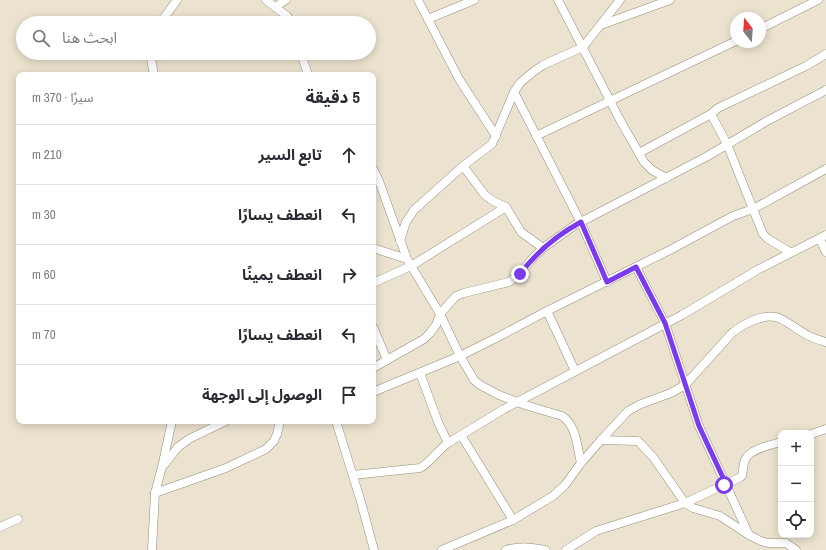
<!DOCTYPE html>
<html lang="ar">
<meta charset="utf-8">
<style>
:root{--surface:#fff;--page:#f2f2f3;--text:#2b2b33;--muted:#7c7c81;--line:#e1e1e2}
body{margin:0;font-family:"Archivo Narrow","Noto Sans Arabic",sans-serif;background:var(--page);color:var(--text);direction:rtl}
.controls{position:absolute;right:12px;bottom:12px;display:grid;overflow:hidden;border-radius:8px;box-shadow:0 2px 10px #0003}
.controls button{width:36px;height:36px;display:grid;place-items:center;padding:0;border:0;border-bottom:1px solid var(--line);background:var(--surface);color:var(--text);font:20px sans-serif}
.compass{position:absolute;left:730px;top:12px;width:36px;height:36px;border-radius:50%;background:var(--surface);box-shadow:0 2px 10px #0003;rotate:343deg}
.stop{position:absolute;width:12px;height:12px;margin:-9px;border:3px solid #7c3aed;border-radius:50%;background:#fff}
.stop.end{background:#7c3aed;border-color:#fff;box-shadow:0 1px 4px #0008}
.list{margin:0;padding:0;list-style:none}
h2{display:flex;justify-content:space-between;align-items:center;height:52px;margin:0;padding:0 16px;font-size:17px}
h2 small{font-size:13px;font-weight:400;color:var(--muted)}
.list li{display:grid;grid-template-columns:26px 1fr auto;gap:12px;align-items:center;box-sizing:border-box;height:60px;padding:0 16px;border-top:1px solid var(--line)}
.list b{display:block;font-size:15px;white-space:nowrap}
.list em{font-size:13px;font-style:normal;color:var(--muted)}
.icon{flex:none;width:22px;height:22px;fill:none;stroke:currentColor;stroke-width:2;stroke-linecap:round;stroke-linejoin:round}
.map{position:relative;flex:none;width:826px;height:550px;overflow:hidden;direction:ltr}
.search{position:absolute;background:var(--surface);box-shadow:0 2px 10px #0003;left:16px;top:16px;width:360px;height:44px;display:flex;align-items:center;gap:10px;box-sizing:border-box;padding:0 14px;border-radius:22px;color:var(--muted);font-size:15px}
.panel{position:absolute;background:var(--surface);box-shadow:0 2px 10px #0003;left:16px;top:72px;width:360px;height:352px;border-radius:8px;direction:rtl}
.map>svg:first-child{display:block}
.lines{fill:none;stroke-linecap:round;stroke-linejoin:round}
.minor-casing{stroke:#958e7b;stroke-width:9}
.minor{stroke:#fff;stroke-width:8}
.route{stroke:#7c3aed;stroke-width:5}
</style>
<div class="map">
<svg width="826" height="550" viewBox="0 0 826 550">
<rect width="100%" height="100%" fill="#ebe3cf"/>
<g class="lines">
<!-- minor casing -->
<g class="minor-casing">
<g id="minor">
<polyline points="266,0 287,16 293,23"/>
<polyline points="418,0 459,79 496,136"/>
<polyline points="558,0 620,120 644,162 652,170 666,178"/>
<polyline points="275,7 286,0"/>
<polyline points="428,19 474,0"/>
<polyline points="160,23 177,0"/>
<polyline points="601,25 670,0"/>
<polyline points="760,29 818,0"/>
<polyline points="150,53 154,75"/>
<polyline points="301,53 308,75"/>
<polyline points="514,92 581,223 607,282"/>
<polyline points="711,114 727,144 763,234 768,239 790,252"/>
<polyline points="536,136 736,41"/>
<polyline points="639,153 711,114 718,108 806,66 826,54"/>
<polyline points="463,166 485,195 493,201 506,207 521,232 543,248"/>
<path d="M373,169L379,181L407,259L440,314L460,356L474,380L480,385L499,395L525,405L562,416C577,426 577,447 581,463"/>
<polyline points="820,239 826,252"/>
<polyline points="400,241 406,222 414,210 463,166 492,144 514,92 520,83 533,72 543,65 583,47 620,0"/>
<polyline points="373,248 407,259"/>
<polyline points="636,267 665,323 699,426 749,535"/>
<polyline points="373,283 411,266 506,207"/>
<polyline points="547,311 575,371"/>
<polyline points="373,327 387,360"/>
<polyline points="373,368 424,339 430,333 436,325 440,314 456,296 464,293 509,282 520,274 531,260 543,248 575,225 706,157 767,121 826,90"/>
<polyline points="420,373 438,422 448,443"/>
<polyline points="373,392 460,356 498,337 547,311 670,250 733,216 753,209 826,169"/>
<polyline points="336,421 361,502 374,550"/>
<polyline points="811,434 826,429"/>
<polyline points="461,435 513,520"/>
<polyline points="601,440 638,441 653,457 685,503 693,508 720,516 749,535 761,541 768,543 786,543 796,550"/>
<polyline points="164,465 178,447 189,439 226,421"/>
<path d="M353,475L420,468C431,462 438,450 448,443L504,409L682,315L759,269L826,235"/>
<polyline points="155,493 226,468 266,449 274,441 277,434 280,421"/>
<polyline points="0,527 18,519"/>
<polyline points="152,550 155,493 162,467 172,421"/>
<path d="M442,550L513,520L553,496L565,485L581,463L601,440L628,411L641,404L671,393L685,385L732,333C743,324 767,311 781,319C798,328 805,337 826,342"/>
<path d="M506,550C520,546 531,547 545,550"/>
<path d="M566,550L596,531L685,503L739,478L742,476C743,471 743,465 745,460C749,449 771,445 781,442"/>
</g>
</g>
<!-- minor -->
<use href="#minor" class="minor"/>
</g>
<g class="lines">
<!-- route -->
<path class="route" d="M520,274C536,253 557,235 581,222L607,282L636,267L665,323L699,426L726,484L724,485"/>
</g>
</svg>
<div class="controls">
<button>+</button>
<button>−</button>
<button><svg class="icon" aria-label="locate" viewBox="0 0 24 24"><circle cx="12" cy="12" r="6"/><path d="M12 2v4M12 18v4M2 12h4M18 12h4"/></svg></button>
</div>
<svg class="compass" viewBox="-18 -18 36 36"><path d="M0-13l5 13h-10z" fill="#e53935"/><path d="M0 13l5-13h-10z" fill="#7c7c81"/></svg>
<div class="stop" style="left:724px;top:485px"></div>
<div class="stop end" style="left:520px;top:274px"></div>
<div class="search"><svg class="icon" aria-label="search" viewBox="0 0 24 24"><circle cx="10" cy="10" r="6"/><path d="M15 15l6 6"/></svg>ابحث هنا</div>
<section class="panel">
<h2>5 دقيقة<small>سيرًا · 370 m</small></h2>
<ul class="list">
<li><svg class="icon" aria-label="ahead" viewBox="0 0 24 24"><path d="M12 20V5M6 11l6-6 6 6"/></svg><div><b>تابع السير</b></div><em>210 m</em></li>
<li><svg class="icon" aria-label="left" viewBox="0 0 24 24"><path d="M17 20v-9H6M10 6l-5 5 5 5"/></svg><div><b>انعطف يسارًا</b></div><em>30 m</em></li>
<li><svg class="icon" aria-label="right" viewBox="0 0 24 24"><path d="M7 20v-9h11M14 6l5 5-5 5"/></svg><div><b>انعطف يمينًا</b></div><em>60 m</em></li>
<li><svg class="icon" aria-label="left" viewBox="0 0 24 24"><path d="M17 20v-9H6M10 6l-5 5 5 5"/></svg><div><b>انعطف يسارًا</b></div><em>70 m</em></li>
<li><svg class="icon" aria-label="arrive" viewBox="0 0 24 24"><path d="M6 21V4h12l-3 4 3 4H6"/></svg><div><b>الوصول إلى الوجهة</b></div></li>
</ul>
</section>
</div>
